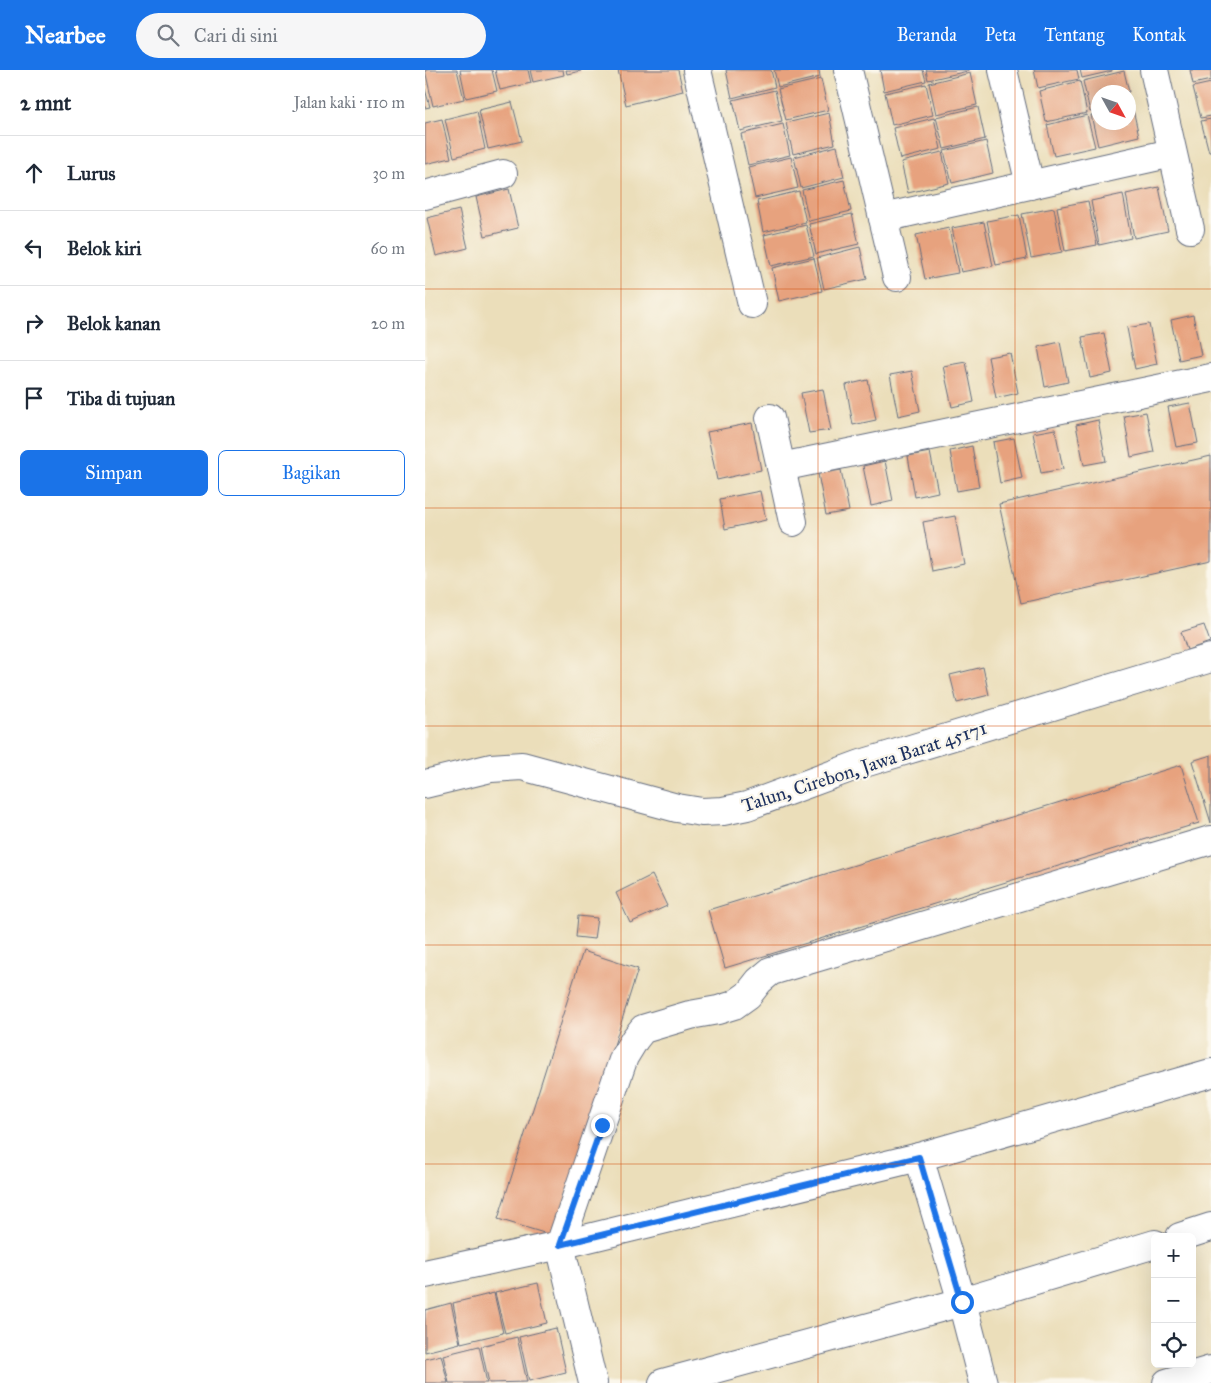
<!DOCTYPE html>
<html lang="id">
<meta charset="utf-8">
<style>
:root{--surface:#fff;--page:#f6f6f7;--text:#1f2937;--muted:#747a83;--line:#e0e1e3;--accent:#1a73e8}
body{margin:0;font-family:"IM FELL Great Primer",serif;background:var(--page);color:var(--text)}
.controls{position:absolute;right:15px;bottom:15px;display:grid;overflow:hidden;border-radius:8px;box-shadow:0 5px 20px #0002}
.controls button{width:45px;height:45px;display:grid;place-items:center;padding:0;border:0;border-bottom:1px solid var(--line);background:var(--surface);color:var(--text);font:25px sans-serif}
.compass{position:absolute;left:666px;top:15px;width:45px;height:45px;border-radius:50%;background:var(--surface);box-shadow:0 5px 20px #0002;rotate:130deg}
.stop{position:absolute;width:15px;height:15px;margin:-11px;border:4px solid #1a73e8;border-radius:50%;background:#fff}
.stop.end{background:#1a73e8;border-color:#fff;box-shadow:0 1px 5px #0008}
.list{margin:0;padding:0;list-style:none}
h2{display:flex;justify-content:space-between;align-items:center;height:65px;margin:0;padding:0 20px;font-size:21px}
h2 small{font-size:16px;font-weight:400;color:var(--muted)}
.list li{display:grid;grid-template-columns:32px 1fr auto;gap:15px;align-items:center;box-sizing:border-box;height:75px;padding:0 20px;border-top:1px solid var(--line)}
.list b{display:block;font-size:19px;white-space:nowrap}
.list em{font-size:16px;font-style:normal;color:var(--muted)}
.actions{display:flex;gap:10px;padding:15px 20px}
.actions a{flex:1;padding:11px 0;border:1px solid var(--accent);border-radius:8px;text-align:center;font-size:18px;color:var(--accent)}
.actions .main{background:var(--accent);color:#fff}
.icon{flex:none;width:28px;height:28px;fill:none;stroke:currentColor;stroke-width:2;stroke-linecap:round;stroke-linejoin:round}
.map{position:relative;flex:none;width:786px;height:1313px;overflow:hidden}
header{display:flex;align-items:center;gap:30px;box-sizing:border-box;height:70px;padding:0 25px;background:var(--accent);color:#fff}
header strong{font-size:24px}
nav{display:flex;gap:28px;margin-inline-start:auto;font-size:18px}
.search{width:350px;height:45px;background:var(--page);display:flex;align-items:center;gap:12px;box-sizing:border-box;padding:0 18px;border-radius:28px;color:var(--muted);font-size:19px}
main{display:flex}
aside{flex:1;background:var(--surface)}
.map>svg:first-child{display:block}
.building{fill:#e7a27e}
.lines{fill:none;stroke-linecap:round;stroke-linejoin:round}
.minor-casing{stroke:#646c7e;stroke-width:30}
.minor{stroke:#fff;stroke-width:28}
.route{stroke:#1a73e8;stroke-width:6}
.grid{fill:none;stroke:#d45514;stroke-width:1;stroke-opacity:0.55}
.labels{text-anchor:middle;stroke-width:4.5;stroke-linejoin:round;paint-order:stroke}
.street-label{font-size:19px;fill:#1b2f5e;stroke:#fbf7ec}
</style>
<header>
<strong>Nearbee</strong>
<div class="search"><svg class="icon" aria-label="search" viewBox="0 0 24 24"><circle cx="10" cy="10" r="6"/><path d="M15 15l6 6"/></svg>Cari di sini</div>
<nav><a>Beranda</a><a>Peta</a><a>Tentang</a><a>Kontak</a></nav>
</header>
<main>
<aside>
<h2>2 mnt<small>Jalan kaki · 110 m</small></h2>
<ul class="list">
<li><svg class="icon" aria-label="ahead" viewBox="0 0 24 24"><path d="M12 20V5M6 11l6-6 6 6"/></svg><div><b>Lurus</b></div><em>30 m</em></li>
<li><svg class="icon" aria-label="left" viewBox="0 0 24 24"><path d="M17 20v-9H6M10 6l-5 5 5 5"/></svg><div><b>Belok kiri</b></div><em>60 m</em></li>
<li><svg class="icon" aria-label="right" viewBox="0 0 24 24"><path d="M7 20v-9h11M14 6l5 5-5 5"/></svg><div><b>Belok kanan</b></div><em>20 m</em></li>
<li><svg class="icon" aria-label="arrive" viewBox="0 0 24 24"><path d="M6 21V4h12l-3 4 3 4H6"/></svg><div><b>Tiba di tujuan</b></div></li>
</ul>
<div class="actions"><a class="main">Simpan</a><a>Bagikan</a></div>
</aside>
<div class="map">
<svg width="786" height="1313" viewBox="0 0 786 1313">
<rect width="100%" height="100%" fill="#fbf7ec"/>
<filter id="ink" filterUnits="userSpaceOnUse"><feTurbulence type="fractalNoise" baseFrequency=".02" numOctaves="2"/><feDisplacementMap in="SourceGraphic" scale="10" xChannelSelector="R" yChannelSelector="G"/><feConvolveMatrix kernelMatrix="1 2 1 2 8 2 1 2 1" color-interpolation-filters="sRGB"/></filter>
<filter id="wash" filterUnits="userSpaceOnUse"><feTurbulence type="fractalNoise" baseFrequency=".0096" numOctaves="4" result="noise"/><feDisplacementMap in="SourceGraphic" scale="20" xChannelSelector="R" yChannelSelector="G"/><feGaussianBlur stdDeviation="1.12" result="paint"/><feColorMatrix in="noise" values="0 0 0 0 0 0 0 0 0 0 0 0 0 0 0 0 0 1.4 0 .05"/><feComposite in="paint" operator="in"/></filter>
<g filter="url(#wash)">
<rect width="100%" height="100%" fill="#ebdeba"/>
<g id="blocks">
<!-- building -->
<g class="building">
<polygon points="0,0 32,0 39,29 8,36"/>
<polygon points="35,0 67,0 72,21 41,28"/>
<polygon points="70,0 103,0 106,13 75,20"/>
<polygon points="105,0 138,0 139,5 108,12"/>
<polygon points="141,0 156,0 156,1 142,4"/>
<polygon points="193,0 253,0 258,21 201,35"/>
<polygon points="301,0 346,0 350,17 307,28"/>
<polygon points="349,0 394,0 395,7 353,17"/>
<polygon points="455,0 498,0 501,11 459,21"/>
<polygon points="501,0 543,0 543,1 503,10"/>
<polygon points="609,0 652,0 654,9 613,18"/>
<polygon points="655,0 687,0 687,1 657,8"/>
<polygon points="765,0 786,0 786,10 768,14"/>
<polygon points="699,1 704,22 674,22 674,40 665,42 658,11"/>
<polygon points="545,3 552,35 511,44 504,13"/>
<polygon points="396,9 403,40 361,50 353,19"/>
<polygon points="655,11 662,43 621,52 614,21"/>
<polygon points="786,13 786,46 776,48 768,17"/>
<polygon points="501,14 508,45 467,55 460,23"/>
<polygon points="0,19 5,37 0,38"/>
<polygon points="350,20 357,51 315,61 308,30"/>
<polygon points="87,32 97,71 63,79 54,40"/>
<polygon points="707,35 714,66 673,76 666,45 674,43 674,52 704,52 704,36"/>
<polygon points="553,37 560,69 519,79 511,47"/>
<polygon points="52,41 60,79 29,87 20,49"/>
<polygon points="404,43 410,74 368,84 361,53"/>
<polygon points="662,45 670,77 629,86 622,55"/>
<polygon points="509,48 516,79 475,89 468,58"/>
<polygon points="17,49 26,88 0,94 0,53"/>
<polygon points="786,49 786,82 784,82 776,51"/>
<polygon points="358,54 365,85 323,95 316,64"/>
<polygon points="561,71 568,103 527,113 519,81"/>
<polygon points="412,76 419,107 376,118 369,87"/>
<polygon points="517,82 524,113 483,123 476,92"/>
<polygon points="366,87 373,118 330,128 323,97"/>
<polygon points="419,110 426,141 384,151 377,120"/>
<polygon points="734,117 743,161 709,168 701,124"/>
<polygon points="84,119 93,158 60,166 51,127"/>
<polygon points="374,121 381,152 338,162 332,131"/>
<polygon points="698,124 706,168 674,175 666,131"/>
<polygon points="663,131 672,175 640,181 632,137"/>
<polygon points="629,138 637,182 606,188 597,144"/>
<polygon points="34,140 43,178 11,186 2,148"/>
<polygon points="427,144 434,174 391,184 384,154"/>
<polygon points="594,145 602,189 571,195 562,151"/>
<polygon points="559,152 568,196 536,202 527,158"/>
<polygon points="381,155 389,186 346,196 339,165"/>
<polygon points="524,158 533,203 500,209 491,165"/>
<polygon points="435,177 442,209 399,219 392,188"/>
<polygon points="389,188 397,221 354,231 347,198"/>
<polygon points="768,245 776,285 754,290 746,250"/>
<polygon points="724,254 732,294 710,299 702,258"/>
<polygon points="679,263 687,303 665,308 657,267"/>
<polygon points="635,272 643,312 620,317 613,277"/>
<polygon points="585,283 593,323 571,328 563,287"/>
<polygon points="541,292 549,332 527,337 518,296"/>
<polygon points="487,301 495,341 473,346 465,305"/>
<polygon points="443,310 451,350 428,355 421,315"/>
<polygon points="398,319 406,360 384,363 376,323"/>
<polygon points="765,333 773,373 751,377 743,337"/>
<polygon points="721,342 729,382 706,387 699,346"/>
<polygon points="673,350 681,391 659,395 651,355"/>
<polygon points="327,353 336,400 292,410 282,362"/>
<polygon points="630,359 638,399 616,403 608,363"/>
<polygon points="589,368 597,408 575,413 568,372"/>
<polygon points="547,376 554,417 532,421 525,381"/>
<polygon points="505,382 513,422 490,427 483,386"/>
<polygon points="786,386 786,491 596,533 574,434"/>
<polygon points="460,391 468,431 446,436 438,396"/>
<polygon points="416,400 424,441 401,445 393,404"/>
<polygon points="335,421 341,450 300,459 295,429"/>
<polygon points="530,446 539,494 507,501 498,452"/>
<polygon points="779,555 785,572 762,580 756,562"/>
<polygon points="558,597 564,625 532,633 525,605"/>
<polygon points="786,685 786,753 767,691"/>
<polygon points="756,695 774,753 300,898 283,840"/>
<polygon points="227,805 242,836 205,853 191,823"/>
<polygon points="153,846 172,848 169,869 151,867"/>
<polygon points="158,881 213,899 129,1166 73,1149"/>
<polygon points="113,1213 122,1253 80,1263 70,1223"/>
<polygon points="69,1223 78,1263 36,1273 28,1233"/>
<polygon points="26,1233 35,1273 0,1282 0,1240"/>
<polygon points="131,1258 141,1302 104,1311 94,1267"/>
<polygon points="92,1267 102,1312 64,1313 56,1276"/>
<polygon points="54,1276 62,1313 24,1313 18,1285"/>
<polygon points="16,1285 23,1313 0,1313 0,1289"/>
</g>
</g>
</g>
<g filter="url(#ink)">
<use href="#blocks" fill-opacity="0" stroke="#646c7e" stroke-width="1"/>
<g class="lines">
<!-- minor casing -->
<g class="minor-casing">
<g id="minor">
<polyline points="272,0 327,234"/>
<polyline points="423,0 458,148 747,83"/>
<polyline points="578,0 605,115"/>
<polyline points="729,0 765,159"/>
<polyline points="0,125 78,104"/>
<polyline points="458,148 472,207"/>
<polyline points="345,348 356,397"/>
<polyline points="368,452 356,397 786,308"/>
<polyline points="0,714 66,698 97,696 252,738 277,742 298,741 322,736 436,694 786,588"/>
<polyline points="494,1087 537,1232 558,1313"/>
<polyline points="755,1167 786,1157"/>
<polyline points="0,1204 135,1175 494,1087 786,1003"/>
<polyline points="168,1313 135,1175 199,987 210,969 218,959 265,945 293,940 309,935 323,925 334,911 346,901 786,770"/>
<polyline points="238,1313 537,1232 730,1174"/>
<polyline points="742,1313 786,1300"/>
</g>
</g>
<!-- minor -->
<use href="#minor" class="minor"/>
</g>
</g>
<g class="lines" filter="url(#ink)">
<!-- route -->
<polyline class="route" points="177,1055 135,1175 494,1087 537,1232"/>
</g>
<!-- grid -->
<path class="grid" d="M196,0V1313M393,0V1313M590,0V1313M0,219H786M0,438H786M0,656H786M0,875H786M0,1094H786"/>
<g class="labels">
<!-- street labels -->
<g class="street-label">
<text transform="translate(439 696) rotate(-18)" y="7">Talun, Cirebon, Jawa Barat 45171</text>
</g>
</g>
</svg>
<div class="controls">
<button>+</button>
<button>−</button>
<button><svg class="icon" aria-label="locate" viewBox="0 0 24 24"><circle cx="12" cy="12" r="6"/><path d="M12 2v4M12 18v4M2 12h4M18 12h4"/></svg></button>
</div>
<svg class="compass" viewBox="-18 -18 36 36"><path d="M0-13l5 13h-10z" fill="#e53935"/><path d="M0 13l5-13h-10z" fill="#747a83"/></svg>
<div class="stop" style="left:537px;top:1232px"></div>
<div class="stop end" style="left:177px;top:1055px"></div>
</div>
</main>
